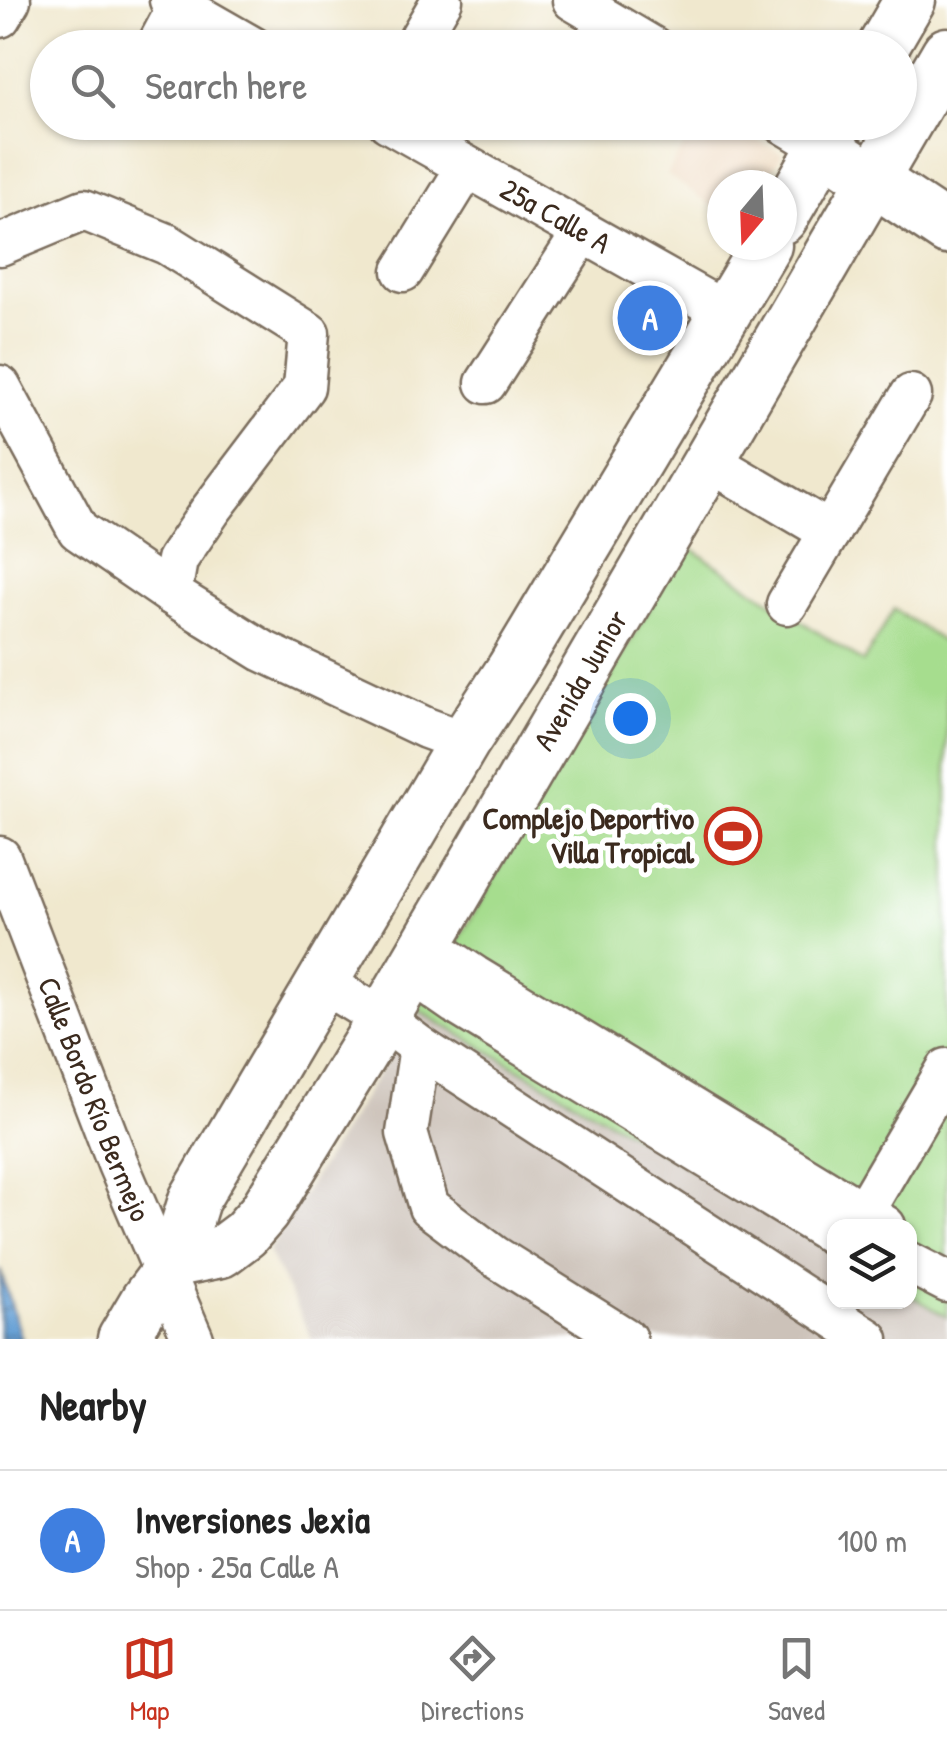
<!DOCTYPE html>
<meta charset="utf-8">
<style>
:root{--surface:#fff;--page:#f2f2f2;--text:#222;--muted:#767676;--line:#e0e0e0;--accent:#c8321e}
body{margin:0;font-family:"Patrick Hand",sans-serif;background:var(--page);color:var(--text)}
.controls{position:absolute;right:30px;bottom:30px;display:grid;overflow:hidden;border-radius:20px;box-shadow:0 2px 8px #0004}
.controls button{width:90px;height:90px;display:grid;place-items:center;padding:0;border:0;border-bottom:2px solid var(--line);background:var(--surface);color:var(--text);font:50px sans-serif}
.compass{position:absolute;left:707px;top:170px;width:90px;height:90px;border-radius:50%;background:var(--surface);box-shadow:0 2px 8px #0004;rotate:199deg}
.you{position:absolute;left:630px;top:718px;width:35px;height:35px;margin:-25px;border:8px solid #fff;border-radius:50%;background:#1a73e8;box-shadow:0 0 0 15px #1a73e833}
.badge{display:grid;place-items:center;width:65px;height:65px;border-radius:50%;background:var(--accent);color:#fff;font-size:32px;font-weight:700}
.pin{position:absolute;translate:-50% -50%;border:5px solid #fff;box-shadow:0 2px 10px #0006}
.list{margin:0;padding:0;list-style:none}
h2{display:flex;justify-content:space-between;align-items:center;height:130px;margin:0;padding:0 40px;font-size:42px}
h2 small{font-size:32px;font-weight:400;color:var(--muted)}
.list li{display:grid;grid-template-columns:65px 1fr auto;gap:30px;align-items:center;box-sizing:border-box;height:140px;padding:0 40px;border-top:2px solid var(--line)}
.list b{display:block;font-size:38px;white-space:nowrap}
.list p{margin:0;font-size:32px;white-space:nowrap;color:var(--muted)}
.list em{font-size:32px;font-style:normal;color:var(--muted)}
.icon{flex:none;width:55px;height:55px;fill:none;stroke:currentColor;stroke-width:2;stroke-linecap:round;stroke-linejoin:round}
.map{position:relative;flex:none;width:947px;height:1339px;overflow:hidden}
.search{position:absolute;background:var(--surface);box-shadow:0 2px 8px #0004;left:30px;right:30px;top:30px;height:110px;display:flex;align-items:center;gap:25px;box-sizing:border-box;padding:0 35px;border-radius:55px;color:var(--muted);font-size:38px}
.sheet{height:270px;background:var(--surface)}
nav{display:flex;justify-content:space-around;align-items:center;box-sizing:border-box;height:140px;border-top:2px solid var(--line);background:var(--surface);font-size:28px;color:var(--muted)}
nav a{display:grid;justify-items:center;gap:5px}
nav .on{color:var(--accent)}
.map>svg:first-child{display:block}
.built{fill:#edd7bb}
.industrial{fill:#ccc2b9}
.grass{fill:#a6dd8e;stroke:#708456;stroke-width:2.5}
.water{fill:url(#water-waves);stroke:#51667a;stroke-width:2.5}
.lines{fill:none;stroke-linecap:round;stroke-linejoin:round}
.minor-casing{stroke:#7a6c5c;stroke-width:45}
.major-casing{stroke:#7a6c5c;stroke-width:55}
.minor{stroke:#fff;stroke-width:40}
.major{stroke:#fff;stroke-width:50}
.labels{text-anchor:middle;stroke-width:10;stroke-linejoin:round;paint-order:stroke}
.street-label{font-size:30px;fill:#3b2a1e;stroke:#fff}
.poi-label{font-size:30px;font-weight:bold;fill:#3b2a1e;stroke:#fff;text-anchor:end}
</style>
<div class="map">
<svg width="947" height="1339" viewBox="0 0 947 1339">
<defs>
<pattern id="water-waves" width="16" height="10" patternUnits="userSpaceOnUse" patternTransform="scale(2.5)"><rect width="16" height="10" fill="#67a1d6"/><path d="M0 5q4-4 8 0t8 0" fill="none" stroke="#5683ad"/></pattern>
</defs>
<rect width="100%" height="100%" fill="#fff"/>
<filter id="ink" filterUnits="userSpaceOnUse"><feTurbulence type="fractalNoise" baseFrequency=".01" numOctaves="2"/><feDisplacementMap in="SourceGraphic" scale="20" xChannelSelector="R" yChannelSelector="G"/><feConvolveMatrix kernelMatrix="1 2 1 2 8 2 1 2 1" color-interpolation-filters="sRGB"/></filter>
<filter id="wash" filterUnits="userSpaceOnUse"><feTurbulence type="fractalNoise" baseFrequency=".0048" numOctaves="4" result="noise"/><feDisplacementMap in="SourceGraphic" scale="40" xChannelSelector="R" yChannelSelector="G"/><feGaussianBlur stdDeviation="2.25" result="paint"/><feColorMatrix in="noise" values="0 0 0 0 0 0 0 0 0 0 0 0 0 0 0 0 0 1.4 0 .05"/><feComposite in="paint" operator="in"/></filter>
<g filter="url(#wash)">
<rect width="100%" height="100%" fill="#f0e8ce"/>
<!-- built -->
<polygon class="built" points="697,122 728,123 782,154 762,185 722,185 722,212 667,175"/>
<!-- industrial -->
<polygon class="industrial" points="418,1010 834,1252 834,1302 910,1302 910,1295 947,1317 947,1339 312,1339 268,1251"/>
<!-- grass -->
<polygon class="grass" points="686,545 863,662 894,609 947,645 947,1317 910,1295 910,1226 834,1226 834,1252 418,1010"/>
<!-- water -->
<polygon class="water" points="0,1269 22,1339 0,1339"/>
</g>
<g filter="url(#ink)">
<g class="lines">
<!-- minor casing -->
<g class="minor-casing">
<g id="minor">
<polyline points="170,0 254,48"/>
<polyline points="573,0 654,48"/>
<polyline points="0,17 10,0"/>
<polyline points="156,48 179,5"/>
<polyline points="414,48 442,0"/>
<path id="s1" d="M388,122L725,312"/>
<polyline points="782,122 824,147"/>
<polyline points="0,245 84,210 167,244 309,333 304,387 210,511 187,545 177,560 171,594"/>
<polyline points="403,271 467,167"/>
<polyline points="486,383 583,232"/>
<polyline points="0,386 78,530 171,594 263,651 426,728 464,742"/>
<polyline points="709,461 830,532"/>
<polyline points="787,604 911,395"/>
<path id="s2" d="M0,857L118,1164L193,1339"/>
<polyline points="426,944 474,976 885,1226"/>
<polyline points="410,972 459,1006 834,1235"/>
<polyline points="324,983 383,1019 420,1047 868,1339"/>
<polyline points="420,1047 407,1133 429,1207 494,1256 626,1339"/>
<polyline points="855,1226 947,1069"/>
<polyline points="910,1263 947,1282"/>
</g>
</g>
<!-- major casing -->
<g class="major-casing">
<g id="major">
<polyline points="882,48 910,0"/>
<polyline points="824,147 947,229"/>
<polyline points="782,218 838,122"/>
<path id="s3" d="M175,1261L221,1252L245,1234L264,1212L383,1019L947,53"/>
<polyline points="123,1339 146,1300 175,1261 194,1200 464,742 512,669 766,245"/>
</g>
</g>
<!-- minor -->
<use href="#minor" class="minor"/>
<!-- major -->
<use href="#major" class="major"/>
</g>
</g>
<!-- icons -->
<defs>
<g id="stadium-ring" transform="scale(2.875)"><circle r="9.5" fill="#fff" stroke="#c8321e" stroke-width="1.5"/><path d="M0-5a6.5 5 0 1 0 0 10a6.5 5 0 1 0 0-10ZM-3.5-1.8h7v3.6h-7Z" fill="#c8321e"/></g>
</defs>
<g fill-rule="evenodd">
<use href="#stadium-ring" x="733" y="836"/>
</g>
<g class="labels">
<!-- street labels -->
<g class="street-label">
<text dy="10" stroke="none"><textPath href="#s1" startOffset="192">25a Calle A</textPath></text>
<text dy="10" stroke="none"><textPath href="#s3" startOffset="725">Avenida Junior</textPath></text>
<text dy="10" stroke="none"><textPath href="#s2" startOffset="260">Calle Bordo Río Bermejo</textPath></text>
</g>
<!-- poi labels -->
<g class="poi-label">
<text x="694" y="829">Complejo Deportivo<tspan x="694" dy="34">Villa Tropical</tspan></text>
</g>
</g>
</svg>
<div class="controls">
<button><svg class="icon" aria-label="layers" viewBox="0 0 24 24"><path d="M12 4l9 5-9 5-9-5zM3 14l9 5 9-5"/></svg></button>
</div>
<svg class="compass" viewBox="-18 -18 36 36"><path d="M0-13l5 13h-10z" fill="#e53935"/><path d="M0 13l5-13h-10z" fill="#767676"/></svg>
<div class="you"></div>
<div class="pin badge" style="left:650px;top:318px;background:#3f7fe0">A</div>
<div class="search"><svg class="icon" aria-label="search" viewBox="0 0 24 24"><circle cx="10" cy="10" r="6"/><path d="M15 15l6 6"/></svg>Search here</div>
</div>
<section class="sheet">
<h2>Nearby<small></small></h2>
<ul class="list">
<li><span class="badge" style="background:#3f7fe0">A</span><div><b>Inversiones Jexia</b><p>Shop · 25a Calle A</p></div><em>100 m</em></li>
</ul>
</section>
<nav>
<a class="on"><svg class="icon" aria-label="map" viewBox="0 0 24 24"><path d="M3 6l6-2 6 2 6-2v14l-6 2-6-2-6 2zM9 4v14M15 6v14"/></svg>Map</a>
<a><svg class="icon" aria-label="directions" viewBox="0 0 24 24"><path d="M12 3l9 9-9 9-9-9zM9 14v-3h6M13 9l2 2-2 2"/></svg>Directions</a>
<a><svg class="icon" aria-label="saved" viewBox="0 0 24 24"><path d="M7 4h10v16l-5-4-5 4z"/></svg>Saved</a>
</nav>
